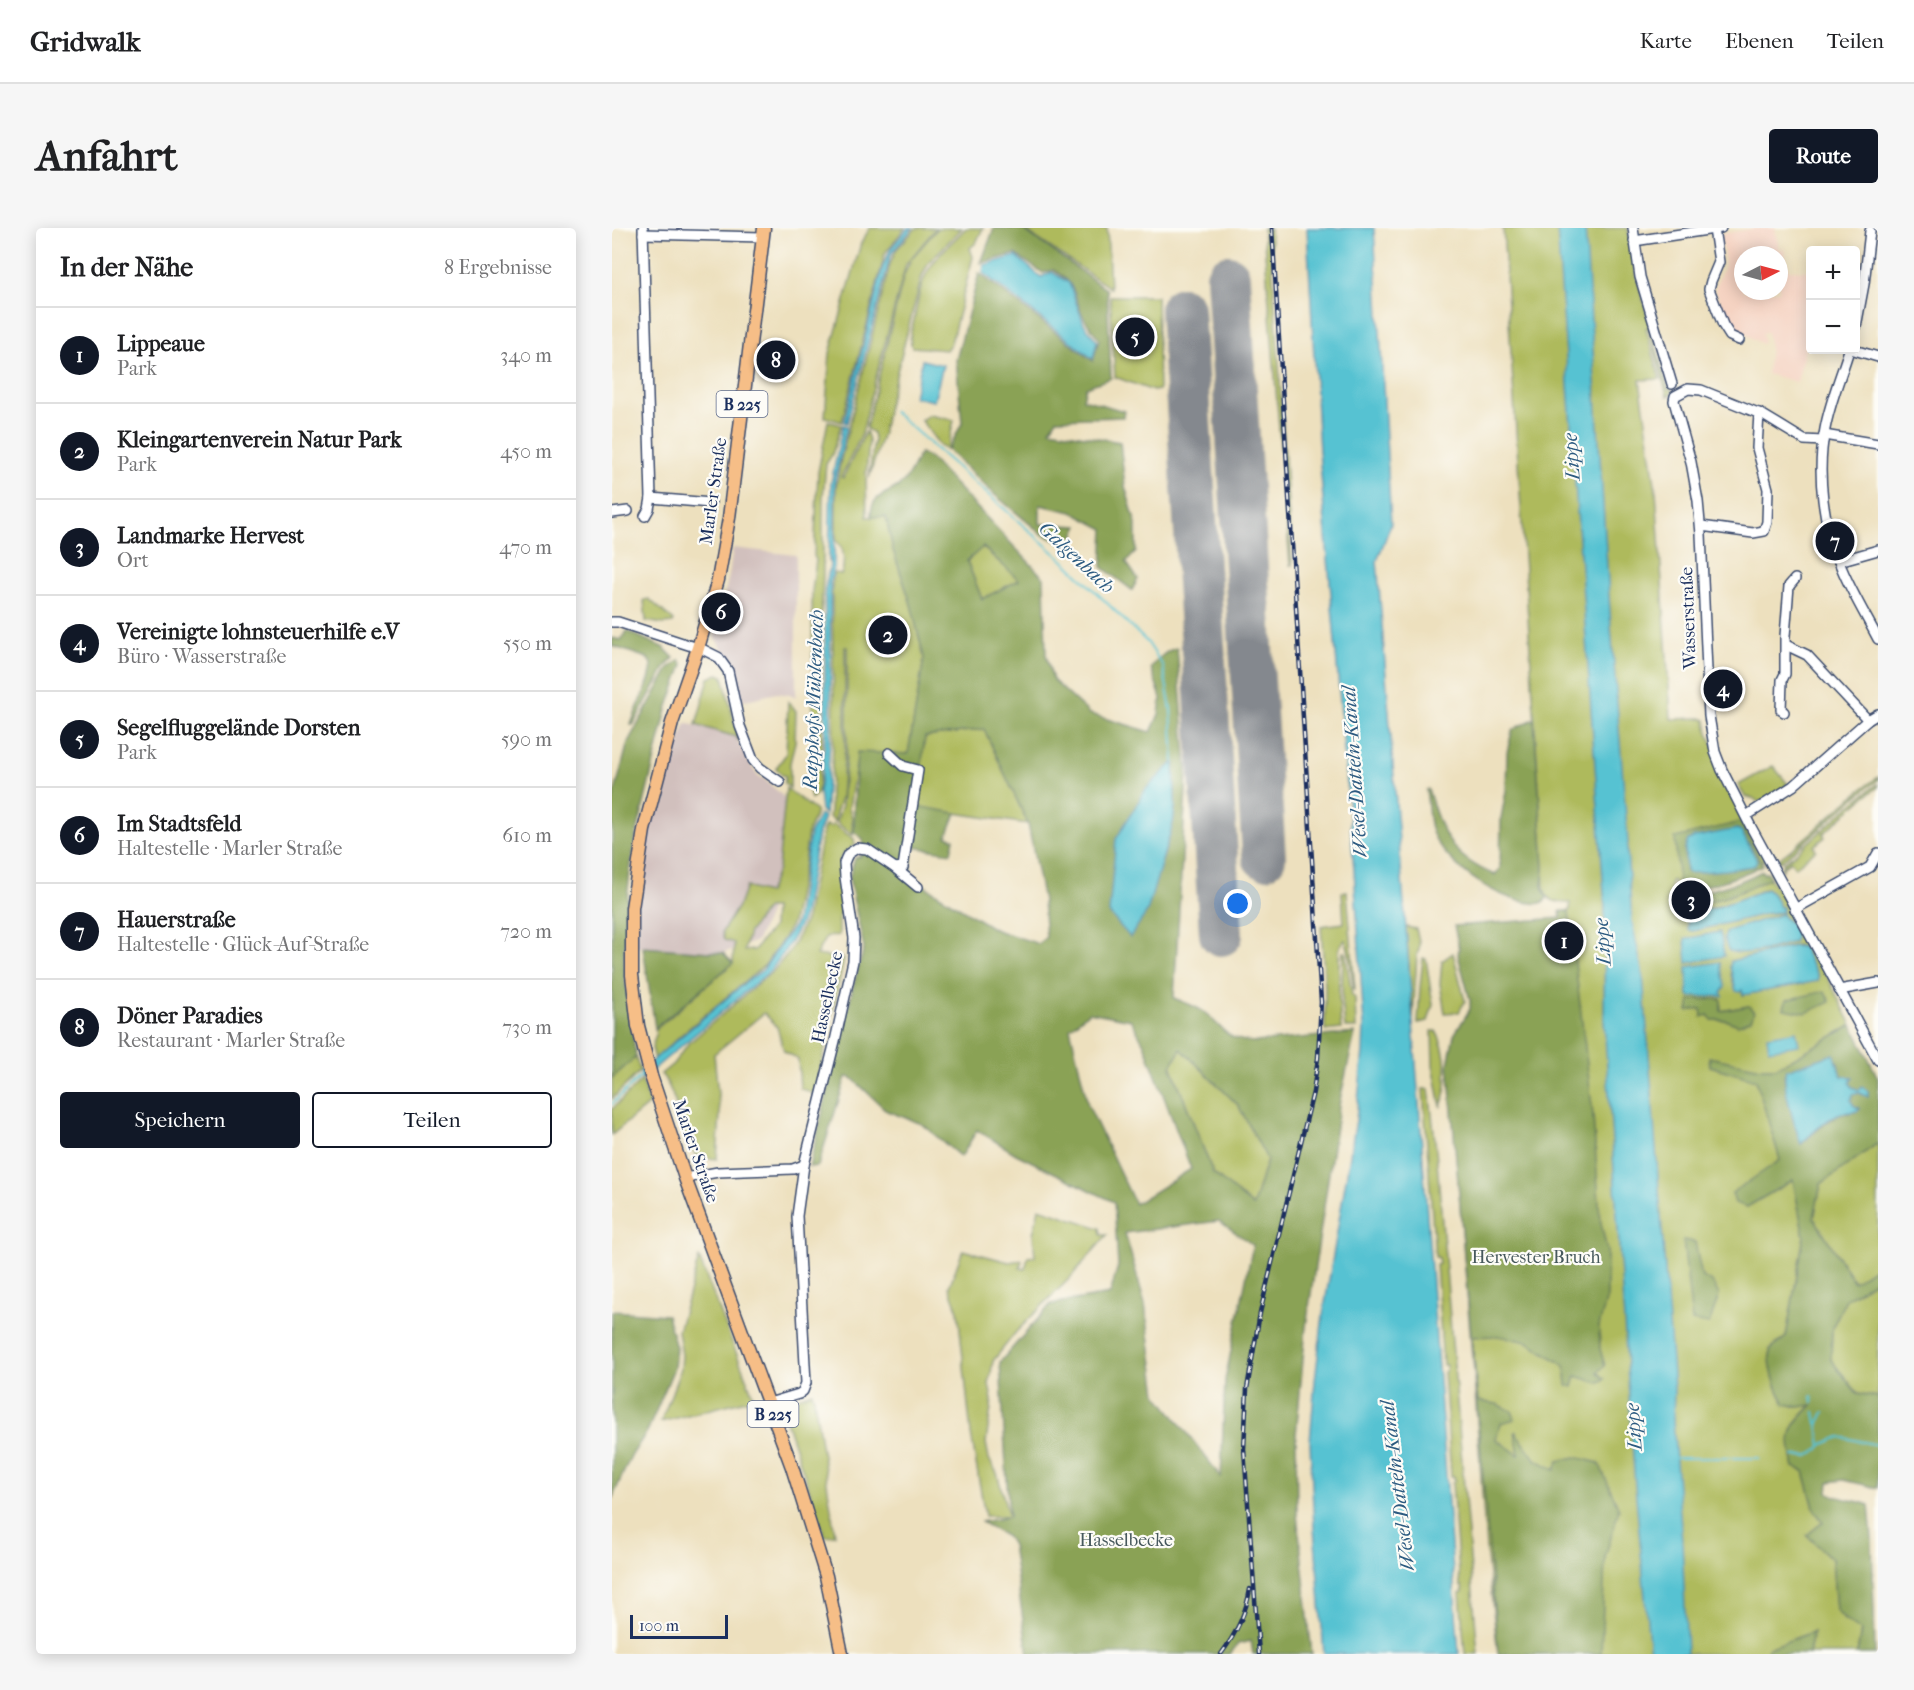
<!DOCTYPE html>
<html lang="de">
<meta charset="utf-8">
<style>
:root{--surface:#fff;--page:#f6f6f6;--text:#202124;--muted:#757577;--line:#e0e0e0;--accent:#111827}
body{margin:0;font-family:"IM FELL French Canon",serif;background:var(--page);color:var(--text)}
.controls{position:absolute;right:18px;top:18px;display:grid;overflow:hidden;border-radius:6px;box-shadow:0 3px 15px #0003}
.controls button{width:54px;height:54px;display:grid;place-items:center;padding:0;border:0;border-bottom:2px solid var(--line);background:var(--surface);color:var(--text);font:30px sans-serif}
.compass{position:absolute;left:1122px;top:18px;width:54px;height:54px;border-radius:50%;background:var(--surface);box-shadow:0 3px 15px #0003;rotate:84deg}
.scale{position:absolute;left:18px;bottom:15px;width:98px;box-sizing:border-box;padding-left:6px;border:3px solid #1b2f5e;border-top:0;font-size:16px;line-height:21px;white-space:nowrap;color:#1b2f5e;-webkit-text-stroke:4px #fdfcf7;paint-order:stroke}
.you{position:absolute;left:626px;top:676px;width:21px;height:21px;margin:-15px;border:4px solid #fff;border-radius:50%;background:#1a73e8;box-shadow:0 0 0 9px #1a73e833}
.badge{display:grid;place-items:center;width:39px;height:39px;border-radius:50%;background:var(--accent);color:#fff;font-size:20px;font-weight:700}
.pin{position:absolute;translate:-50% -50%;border:3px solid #fff;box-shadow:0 2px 6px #0006}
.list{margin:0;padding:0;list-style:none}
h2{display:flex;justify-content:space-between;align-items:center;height:78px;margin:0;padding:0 24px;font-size:26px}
h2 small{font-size:20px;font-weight:400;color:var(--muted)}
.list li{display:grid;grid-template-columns:39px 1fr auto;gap:18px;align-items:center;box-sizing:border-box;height:96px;padding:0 24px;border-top:2px solid var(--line)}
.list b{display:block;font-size:22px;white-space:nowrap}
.list p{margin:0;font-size:20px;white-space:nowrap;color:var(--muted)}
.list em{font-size:20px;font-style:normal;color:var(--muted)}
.actions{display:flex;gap:12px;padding:18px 24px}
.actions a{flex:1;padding:14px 0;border:2px solid var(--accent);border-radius:6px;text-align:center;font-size:21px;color:var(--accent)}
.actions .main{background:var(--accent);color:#fff}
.map{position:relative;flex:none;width:1266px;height:1426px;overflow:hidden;border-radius:6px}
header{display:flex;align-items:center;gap:36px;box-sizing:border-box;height:84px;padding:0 30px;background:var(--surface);border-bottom:2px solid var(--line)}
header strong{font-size:28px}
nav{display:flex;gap:33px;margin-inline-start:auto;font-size:21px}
.intro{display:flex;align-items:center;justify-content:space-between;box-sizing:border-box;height:144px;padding:0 36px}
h1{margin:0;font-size:42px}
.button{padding:15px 27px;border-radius:6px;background:var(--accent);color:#fff;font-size:21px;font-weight:700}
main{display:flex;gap:36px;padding:0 36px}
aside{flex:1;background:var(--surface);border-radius:6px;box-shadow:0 3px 15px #0003}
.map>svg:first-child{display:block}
.built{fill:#f5d3c2;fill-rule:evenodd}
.industrial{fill:#d1c0bd}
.green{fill:#aeba5c;stroke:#64745d;stroke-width:1.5;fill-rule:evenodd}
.forest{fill:#8aa254;stroke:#526859;stroke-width:1.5;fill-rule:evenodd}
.water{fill:#57c2d2;stroke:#397898;stroke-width:1.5}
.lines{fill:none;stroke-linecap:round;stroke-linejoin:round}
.stream{stroke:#57c2d2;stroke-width:2}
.runway{stroke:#84888e;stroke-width:44}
.minor-casing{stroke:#3a4a6c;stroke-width:12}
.major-casing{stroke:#3a4a6c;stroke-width:15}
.minor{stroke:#fff;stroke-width:9}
.major{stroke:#f6be87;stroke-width:12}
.rail-casing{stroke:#1b2f5e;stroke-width:4.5}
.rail{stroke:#fdfcf7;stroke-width:2;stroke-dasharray:7;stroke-linecap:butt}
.labels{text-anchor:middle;stroke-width:4.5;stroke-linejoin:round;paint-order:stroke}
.shield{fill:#fdfcf7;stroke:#5f6c8c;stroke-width:1.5}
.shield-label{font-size:16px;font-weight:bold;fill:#1b2f5e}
.street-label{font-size:18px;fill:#1b2f5e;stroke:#fdfcf7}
.park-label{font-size:18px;fill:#47595d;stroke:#fdfcf7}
.water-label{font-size:20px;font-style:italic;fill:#2d5b81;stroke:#fdfcf7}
</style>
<header>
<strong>Gridwalk</strong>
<nav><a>Karte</a><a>Ebenen</a><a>Teilen</a></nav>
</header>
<div class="intro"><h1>Anfahrt</h1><a class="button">Route</a></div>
<main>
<aside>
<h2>In der Nähe<small>8 Ergebnisse</small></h2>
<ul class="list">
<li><span class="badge">1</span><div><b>Lippeaue</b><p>Park</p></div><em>340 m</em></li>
<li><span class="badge">2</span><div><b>Kleingartenverein Natur Park</b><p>Park</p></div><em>450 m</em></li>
<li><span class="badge">3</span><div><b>Landmarke Hervest</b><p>Ort</p></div><em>470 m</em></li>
<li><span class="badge">4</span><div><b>Vereinigte lohnsteuerhilfe e.V</b><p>Büro · Wasserstraße</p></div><em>550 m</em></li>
<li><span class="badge">5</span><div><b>Segelfluggelände Dorsten</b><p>Park</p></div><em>590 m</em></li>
<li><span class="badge">6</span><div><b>Im Stadtsfeld</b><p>Haltestelle · Marler Straße</p></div><em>610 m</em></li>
<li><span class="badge">7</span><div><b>Hauerstraße</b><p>Haltestelle · Glück-Auf-Straße</p></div><em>720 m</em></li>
<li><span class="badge">8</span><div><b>Döner Paradies</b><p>Restaurant · Marler Straße</p></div><em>730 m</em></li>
</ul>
<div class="actions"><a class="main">Speichern</a><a>Teilen</a></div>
</aside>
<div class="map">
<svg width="1266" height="1426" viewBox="0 0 1266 1426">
<rect width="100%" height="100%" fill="#fdfcf7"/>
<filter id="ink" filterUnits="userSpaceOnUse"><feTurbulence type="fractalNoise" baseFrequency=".0167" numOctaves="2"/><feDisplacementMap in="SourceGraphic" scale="12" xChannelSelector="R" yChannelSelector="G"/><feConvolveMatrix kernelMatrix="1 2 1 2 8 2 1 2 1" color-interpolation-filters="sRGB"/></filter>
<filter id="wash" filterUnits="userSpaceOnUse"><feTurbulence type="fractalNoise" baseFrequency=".008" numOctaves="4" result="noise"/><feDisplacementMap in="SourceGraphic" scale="24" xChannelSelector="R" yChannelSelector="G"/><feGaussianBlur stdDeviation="1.35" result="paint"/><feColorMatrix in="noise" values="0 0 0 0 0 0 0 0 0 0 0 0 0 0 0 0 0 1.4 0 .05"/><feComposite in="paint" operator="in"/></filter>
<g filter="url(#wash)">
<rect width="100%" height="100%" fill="#ede0be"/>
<!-- built -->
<path class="built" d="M1145,0H1163L1167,22L1172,21L1177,42L1198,43V101L1185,154L1155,146L1158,120L1155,104L1150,105L1152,114L1150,116L1118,96L1103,61L1113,35L1109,6ZM1131,27H1167V63H1131Z"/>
<!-- industrial -->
<g class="industrial">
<polygon points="121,320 184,327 184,468 165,465 130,473 127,463 123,461 116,430 102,408 117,348"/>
<polygon points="74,495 124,509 134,530 147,550 151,550 173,570 166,641 157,685 145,713 111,725 19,718 32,602"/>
</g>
<!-- green -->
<g class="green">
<polygon points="258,0 293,0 273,25 230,194 213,189 218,125 249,15"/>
<path d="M304,0H324L294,36L259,168L250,206L229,249L231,250L254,203L257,212L254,248L255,289L274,288L281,322L299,376L312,430L296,526L246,525L237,580L240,589L241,607L226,596L225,592L230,577L235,518V419H233V519L229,570L224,585L223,594L217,589C220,579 217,571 218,562C225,494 220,425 220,357L222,345L230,346C232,334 234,321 224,313V259L229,231L278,36L284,22Z"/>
<polygon points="326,0 350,0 317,34 310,48 275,182 273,196 271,197 271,205 257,250 262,212 261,205 254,200 292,47 299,31"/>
<path d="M354,0H371L364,15L358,20L361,29L339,115L334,122L300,119C296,110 300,101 302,92C305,77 307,60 314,46C323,29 340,14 354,0Z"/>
<polygon points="410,0 495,0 498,60"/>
<polygon points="651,0 658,0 680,337 678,337"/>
<path d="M891,0H1016L1025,50L1056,161H1060L1061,163L1058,167L1055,168L1037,100H1034L1048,151L1028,152L1044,263L1059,491L1089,490L1094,492L1096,505L1156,639L1152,632L1149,633L1129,594L1064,610L1067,662L1063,659L1062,653H1059V666L1056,669L1055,675L1061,673L1066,674V682C1078,676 1091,676 1104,672C1123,667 1141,659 1158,650L1164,661L1166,660L1158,643L1160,642L1177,676L1175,675L1177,680V684L1183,686L1240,797L1164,840H1149L1097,830L1098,838L1144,852L1169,933L1120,965L1135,979L1181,952L1192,1008L1174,1109L1158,1121C1157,1141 1163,1159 1173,1176L1187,1179L1200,1177C1176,1199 1176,1207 1182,1239L1192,1243L1203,1283L1211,1294L1195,1307L1220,1331L1224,1382L1232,1392L1249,1402L1245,1426H1197L1201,1404L1156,1420L1155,1426H886L874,1320L862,1151L864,1150L862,1131L860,1130L840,874L861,785L846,717L850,709L949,691L948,684L958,682V675C931,676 930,663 932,640ZM1153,661L1157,662L1168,679L1171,680L1170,684L1157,685L1082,703L1077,702L1075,687L1077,685C1104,680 1128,673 1153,661ZM1170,686C1176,700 1185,692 1181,714L1141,723V695ZM1184,717L1190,719L1206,748V753L1131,767L1130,762L1126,763C1119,756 1118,742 1119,733ZM1109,771V783L1136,778L1126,797L1114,792H1101L1096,786L1078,772Z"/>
<polygon points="498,68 545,68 547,162 541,163 503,149"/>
<polygon points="317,187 342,192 335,222 328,218 309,192"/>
<polygon points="216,193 229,197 220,227 214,236 211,269 211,346 209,393 210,512 206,565 199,571 197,562 201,506 200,363 204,332 202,328 206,244"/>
<polygon points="370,319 408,352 370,371 355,333"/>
<polygon points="37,371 62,393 61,395 51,396 34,393 32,372"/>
<polygon points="106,446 111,448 127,513 124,509 84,497 97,450"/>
<polygon points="176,473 184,483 183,514 178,535 178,560 172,555 174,548 170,547 164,540 174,526"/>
<polygon points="372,501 416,596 304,579 313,509"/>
<polygon points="1161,538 1176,556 1151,573 1146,574 1141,570 1133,569 1126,557"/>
<path d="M1266,549V552C1231,576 1203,608 1169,633L1166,634L1165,632C1201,607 1230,574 1266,549Z"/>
<path d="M1266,556V559L1252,569L1211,606L1213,609L1202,618L1204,622L1183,639L1178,633L1171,639V643L1169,639L1172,637L1171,635C1204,611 1232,579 1266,556Z"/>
<path d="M174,560L204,583V585L196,604L192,635L180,695L171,711L153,737L71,805L43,831L40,820L44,806L43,802L121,735L122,715L112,712L110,704L128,675L134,659L156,665L166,641ZM155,680H162L161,699L142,722L132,723L137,704Z"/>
<path d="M221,596L242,611L243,617L232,625L228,631L231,653L230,670L235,684L227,686V707L214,709L204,727L232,731L203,867L188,860L186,831L172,823L165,799L152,785L102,826L108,886L105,931C99,930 91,930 86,928C71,919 66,864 49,846L61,836L76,816L162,742L177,724L187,706L194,690L211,602L214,597L219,599Z"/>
<polygon points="735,663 743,761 742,762 736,720 733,712 728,718 727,723 727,771 729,801 713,803 713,759 709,698 732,695 730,664"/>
<path d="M794,699L804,701C806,709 810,719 805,726L801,791Z"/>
<polygon points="731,724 733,724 740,767 743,770 744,800 733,800 730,770"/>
<polygon points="841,725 853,773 847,784 833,785 828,756 830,733"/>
<polygon points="811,730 814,731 821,777 816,793 806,795 808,759"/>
<path d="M820,803H824C835,821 838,859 829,878L821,837Z"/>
<polygon points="569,821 626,877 655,931 641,979 601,945 559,837"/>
<polygon points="24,829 28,843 0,871 0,850"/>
<polygon points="30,852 37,876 0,907 0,881"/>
<polygon points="811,861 817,861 824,921 866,1426 853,1426 848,1365 851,1364 850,1358 848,1358 840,1255 842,1254 842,1248 839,1248 832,1144 834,1143 834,1137 831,1137 824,1036 827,1035 826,1029 823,1029"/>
<polygon points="1266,915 1266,1038 1242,1054 1202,990 1209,956"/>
<polygon points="427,980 488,1000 489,1007 495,1007 458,1050 404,1104 381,1133 377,1156 380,1172 374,1215 377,1231 385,1245 397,1289 373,1288 359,1206 346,1083 337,1059 351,1022 397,1034 410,1032 408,1040 413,1041 416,1029 423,1028 421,1006"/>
<polygon points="87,1030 142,1170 49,1194 69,1140 70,1127 66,1103"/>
<polygon points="1266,1051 1266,1169 1246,1165 1219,1132 1220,1100 1234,1071"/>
<polygon points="200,1164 202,1170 223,1307 213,1308 168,1175"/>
</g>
<!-- forest -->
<g class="forest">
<path d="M382,0H409L495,62L499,150L474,159L471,171L512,183L511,189L445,191L438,202L508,214L513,258L524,296V324L514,334L526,351L520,362L490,339L492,301L460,284L428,277V296L466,298L458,319L430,306L383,267L336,222L350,195L344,132L367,45L481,133L487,111C482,104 475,96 471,88C460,65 466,57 441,42L431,45L403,26L369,35Z"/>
<path d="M308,225L318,230L432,350L434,427L441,452L478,486L539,504L547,486L549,470L539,440C544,432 556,421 565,420L575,543L562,770C571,774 584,778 592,784C613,801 612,812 643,814L743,805L728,872L694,1099L684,1207L685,1286L700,1426H641L639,1413L626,1416L618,1426H416L400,1317L395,1309L369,1294L397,1289L388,1134L439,1076L498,1066L506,1038L502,974L404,926L365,902L349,929L310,896L275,883L240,850L234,849L206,938L197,939L242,755L252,720L237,650L243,630L249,628L251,611L242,604V579L245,524L296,526L312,430L299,376L281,322L274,289H259C258,262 281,268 293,252C299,244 303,234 308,225ZM371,319L407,352L370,371L355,333ZM372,501L416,596L431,673L434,709L427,716L384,702L298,649L301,619L339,625L342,611L335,608L344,585L304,578L313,509ZM562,535L563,578L561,595L550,633ZM477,784L519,792L532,816L579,941L523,976L476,877L458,800ZM569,821L626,877L655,931L641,978L601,945L559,838ZM607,993L641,1017L613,1152L609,1249L545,1166L533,1076L513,1005Z"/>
<path d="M15,403L52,420L62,430L54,438L21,497H19C25,477 38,458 40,437L35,430L0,418V410L9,412Z"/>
<polygon points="68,432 71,437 55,481 24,608 18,643 14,682 12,735 15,771 24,829 0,850 0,575 16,514 57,440"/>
<path d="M922,491L932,640L930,658L935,670L931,675C895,680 833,638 820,604C816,593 816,574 814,562L816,561C829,604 838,629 883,647L888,640L889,590L894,563L895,524L900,503L907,498Z"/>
<path d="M1129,594L1151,637C1124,651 1098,659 1067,662L1063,610ZM1125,601L1129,603L1145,632L1074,643L1073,621Z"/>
<path d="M1150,643L1152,646L1155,644L1158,650C1140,659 1123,667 1103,672C1091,675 1077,676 1066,683V679L1074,673V666C1102,663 1126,656 1150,643Z"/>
<polygon points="949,683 957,683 981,887 988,990 995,1023 995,1069 987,1098 988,1121 993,1138 986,1144 993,1151 986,1155 964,1148 961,1159 955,1157 953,1138 916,1114 886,1108 860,1109 866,1173 885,1176 900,1183 903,1191 889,1195 884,1211 907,1227 903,1203 923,1231 943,1242 946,1233 963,1229 987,1235 1007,1281 993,1330 989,1426 886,1426 836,836 842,807 858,781 858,772 846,727 847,719 842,698 949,690"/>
<polygon points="31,719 111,725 121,735 43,800"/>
<polygon points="1213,763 1218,774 1194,785 1172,781 1174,772"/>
<polygon points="1109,771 1109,783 1137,778 1142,784 1139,792 1126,797 1114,792 1100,792 1096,787 1090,789 1089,781 1076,783 1078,772"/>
<path d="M1240,797L1266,850V915L1209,956L1202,990L1242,1054L1266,1038V1051L1234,1071L1220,1100L1219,1132L1245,1165L1266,1169V1260L1232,1252L1217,1254L1216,1264C1223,1271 1245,1272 1257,1277L1260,1310L1263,1426H1245L1249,1403L1232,1391L1224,1382L1220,1331L1195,1307L1211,1294L1203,1283L1192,1243L1182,1239C1175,1205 1176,1202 1200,1177L1187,1179L1173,1176C1163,1159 1157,1141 1158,1122L1174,1109L1192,1008L1181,952L1135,979L1123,975L1120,965L1168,932L1144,852L1098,838L1097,829L1149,840H1164ZM1226,833L1227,844L1238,855L1240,859L1247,862L1251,867L1246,864L1241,866L1239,872L1241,877L1248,881C1241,887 1233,883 1225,888C1211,895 1201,906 1189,916L1178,877L1172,847Z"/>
<polygon points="1071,1012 1083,1014 1090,1049 1100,1054 1107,1067 1097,1096 1080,1093"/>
<polygon points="0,1083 55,1087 64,1120 62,1140 36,1202 18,1230 0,1271"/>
<polygon points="1201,1404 1197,1426 1155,1426 1156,1420"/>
</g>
<!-- water -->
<g class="water">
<polygon points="296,0 301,0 281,23 278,29 235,195 232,194 271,38 279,20"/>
<polygon points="695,0 762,0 779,296 765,333 797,740 847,1426 712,1426 702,1300 698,1214 703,1153 711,1087 744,892 751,823 752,798 742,641 707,223"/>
<polygon points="945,0 973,0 999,399 1016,615 1015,621 1020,694 1031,748 1062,1161 1061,1193 1070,1313 1075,1426 1038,1426 1023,1257 992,792 993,679"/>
<polygon points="404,28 429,49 440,44 457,55 472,96 485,113 481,131 371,45 372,37"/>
<polygon points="310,132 331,137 322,173 302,169"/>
<polygon points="231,197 235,198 223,251 222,338 218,355 219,499 213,586 209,582 207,563 211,537 213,507 213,362 218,337 217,332 219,332 217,331 219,255"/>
<polygon points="562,534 563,578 561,595 535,684 518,709 497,685 504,611 534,561"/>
<path d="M208,586L212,589L206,605L192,686C185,707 172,724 159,742L30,851L28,843L134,754L151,742L184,695L198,605Z"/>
<polygon points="1125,601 1129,603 1145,632 1144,635 1141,638 1113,642 1076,645 1074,643 1073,621 1076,612 1083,609"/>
<polygon points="1155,661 1162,668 1168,679 1171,679 1170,684 1157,685 1081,703 1076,702 1075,687 1077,685 1101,681"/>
<path d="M1170,686L1172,690C1180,695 1187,705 1181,714C1165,719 1131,730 1116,722L1112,710L1115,703Z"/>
<polygon points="1108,704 1112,728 1075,735 1073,711"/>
<polygon points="1182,718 1190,719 1206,748 1206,753 1131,767 1130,762 1128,764 1124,763 1118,739 1119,733"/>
<polygon points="1108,734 1113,759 1109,765 1111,768 1078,769 1076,767 1075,739"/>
<polygon points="1184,803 1187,817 1157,822 1155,808"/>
<path d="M1222,826C1226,833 1225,842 1230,848L1241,849L1238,855L1240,859L1247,862L1250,859L1256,863V869L1246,864L1241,866L1239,872L1241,877L1248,881C1242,886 1237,883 1229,885C1216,889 1199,906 1189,916C1184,902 1169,855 1174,842Z"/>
</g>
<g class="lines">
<!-- stream -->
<g class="stream">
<polyline points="281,183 454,335 536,415 551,438 559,482 562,534"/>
<polyline points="0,876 30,847"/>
<polyline points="1200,1168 1201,1174"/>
<polyline points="1203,1184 1205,1196"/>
<polyline points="1209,1218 1206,1197 1212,1184"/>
<polyline points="1181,1228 1195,1228 1204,1224 1211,1216 1228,1209 1266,1217"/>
<polyline points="1063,1230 1147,1230"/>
</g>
<!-- runway -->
<g class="runway">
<polyline points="616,49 652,629"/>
<polyline points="570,81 609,706"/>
</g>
</g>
</g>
<g filter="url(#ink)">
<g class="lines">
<!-- minor casing -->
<g class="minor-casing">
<g id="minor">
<polyline points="31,0 39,270 99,275"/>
<polyline points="1021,0 1028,49 1060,156"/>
<polyline points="1102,1 1107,34 1099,53 1097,61 1111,97 1118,108 1127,112"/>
<polyline points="31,6 150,9"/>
<polyline points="1022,13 1109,0"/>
<polyline points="1244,99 1252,56 1258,3"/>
<path d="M1237,122C1229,148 1218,174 1213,201C1204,246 1211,299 1230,341C1240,365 1254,388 1266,411"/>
<polyline points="1242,122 1266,129"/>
<polyline points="1212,207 1266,216"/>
<polyline points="1211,213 1192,212 1151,187 1089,162 1076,161 1063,168 1062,173 1079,234 1086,273 1089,306 1097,488 1103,524 1110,542 1139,599 1266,832"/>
<polyline points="0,285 16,283"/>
<polyline points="33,288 37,281 39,270"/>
<polyline points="1089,298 1141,305 1152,303 1155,294 1156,261 1145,220 1147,185"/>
<polyline points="1227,333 1266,322"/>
<polyline points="0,394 6,394 92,422 106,429 116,443 128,498 141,532 148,540 168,554"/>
<polyline points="1174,417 1195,427 1256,492"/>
<polyline points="1172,484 1169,482 1170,452 1173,446 1173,408 1177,358 1183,351"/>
<polyline points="277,525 291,538 306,542 291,639 283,640"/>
<polyline points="1134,588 1181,558 1256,492 1266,486"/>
<polyline points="1183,681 1258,639 1266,625"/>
<polyline points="1227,762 1266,755"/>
<polyline points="73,950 106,944 181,941 192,937"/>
<polyline points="157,1175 187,1166 191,1163 194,1155 185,988 192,937 223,813 241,733 242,710 233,649 232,635 234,630 236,626 245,620 255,621 283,640 306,659"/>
</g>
</g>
<!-- major casing -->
<g class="major-casing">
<polyline id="major" points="152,0 117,290 106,352 86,420 60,495 32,602 20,680 20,747 26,798 39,848 73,950 180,1239 214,1348 230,1426"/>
</g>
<!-- minor -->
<use href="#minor" class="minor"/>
<!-- major -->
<use href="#major" class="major"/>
<!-- rail casing -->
<g class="rail-casing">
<g id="rail">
<path d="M609,1426C624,1406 634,1386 638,1361"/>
<polyline points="647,1426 632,1221 635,1161 648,1085 701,864 706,830 709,774 660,0"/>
</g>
</g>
<!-- rail -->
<use href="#rail" class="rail"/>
</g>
</g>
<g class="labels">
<!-- shield labels -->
<g class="shield">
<rect x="104.5" y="163" width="51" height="26" rx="4.5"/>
<rect x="135.5" y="1173" width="51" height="26" rx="4.5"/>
</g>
<g class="shield-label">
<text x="130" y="182">B 225</text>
<text x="161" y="1192">B 225</text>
</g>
<!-- street labels -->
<g class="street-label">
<text transform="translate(101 263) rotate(-82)" y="6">Marler Straße</text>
<text transform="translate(1076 390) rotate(-92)" y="6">Wasserstraße</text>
<text transform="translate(215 769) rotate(-78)" y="6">Hasselbecke</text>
<text transform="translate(84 923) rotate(71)" y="6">Marler Straße</text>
</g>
<!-- park labels -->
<g class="park-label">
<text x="924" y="1035">Hervester Bruch</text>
<text x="514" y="1318">Hasselbecke</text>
</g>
<!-- water labels -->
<g class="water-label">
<text transform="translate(959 229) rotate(-94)" y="7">Lippe</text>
<text transform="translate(465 329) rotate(43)" y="7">Galgenbach</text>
<text transform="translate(201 472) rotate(-88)" y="7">Rapphofs Mühlenbach</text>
<text transform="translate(742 544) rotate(-94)" y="7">Wesel-Datteln-Kanal</text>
<text transform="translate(990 714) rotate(-94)" y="7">Lippe</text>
<text transform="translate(1021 1199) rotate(-94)" y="7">Lippe</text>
<text transform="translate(785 1258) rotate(-97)" y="7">Wesel-Datteln-Kanal</text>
</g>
</g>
</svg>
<div class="controls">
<button>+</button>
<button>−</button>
</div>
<svg class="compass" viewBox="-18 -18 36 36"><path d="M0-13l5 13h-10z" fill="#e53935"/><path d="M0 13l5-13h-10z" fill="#757577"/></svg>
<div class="scale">100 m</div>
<div class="you"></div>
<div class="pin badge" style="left:952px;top:713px">1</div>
<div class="pin badge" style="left:276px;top:407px">2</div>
<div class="pin badge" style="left:1079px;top:672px">3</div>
<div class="pin badge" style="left:1111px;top:461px">4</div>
<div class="pin badge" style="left:523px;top:109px">5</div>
<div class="pin badge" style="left:109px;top:384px">6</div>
<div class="pin badge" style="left:1223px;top:313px">7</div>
<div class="pin badge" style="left:164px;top:132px">8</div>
</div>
</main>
